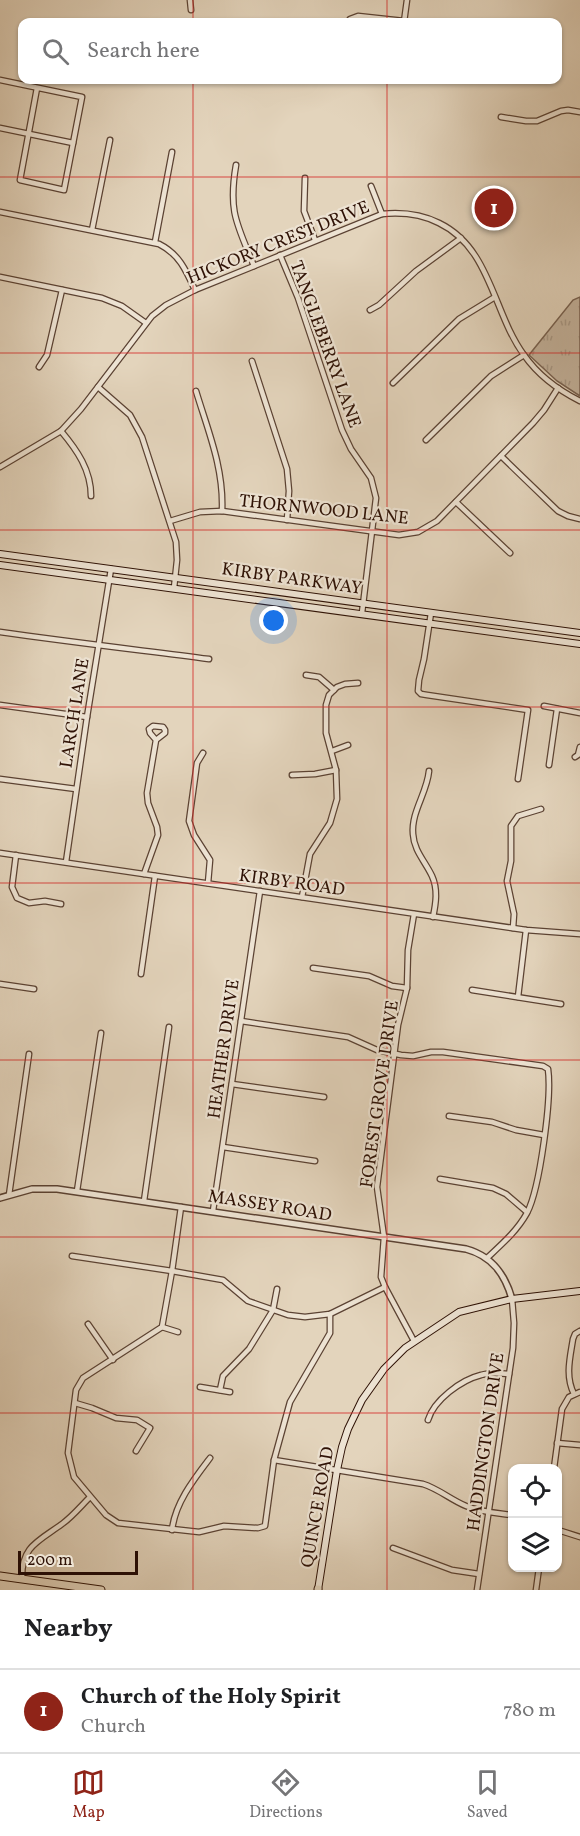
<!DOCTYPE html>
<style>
:root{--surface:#fff;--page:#f6f6f6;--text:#202124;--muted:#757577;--line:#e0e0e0;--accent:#8f2418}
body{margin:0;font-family:Vollkorn,serif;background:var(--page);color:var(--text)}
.controls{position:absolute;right:18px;bottom:18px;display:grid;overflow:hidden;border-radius:12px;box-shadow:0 2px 4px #0004}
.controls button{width:54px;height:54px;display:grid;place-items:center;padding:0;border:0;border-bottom:2px solid var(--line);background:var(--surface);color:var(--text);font:30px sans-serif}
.scale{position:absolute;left:18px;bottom:15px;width:120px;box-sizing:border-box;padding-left:6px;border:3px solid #2e1105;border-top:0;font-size:16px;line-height:21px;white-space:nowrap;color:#2e1105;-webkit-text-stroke:4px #ede3d3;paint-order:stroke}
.you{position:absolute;left:274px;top:621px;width:21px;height:21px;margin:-15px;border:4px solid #fff;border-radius:50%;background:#1a73e8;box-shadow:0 0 0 9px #1a73e833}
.badge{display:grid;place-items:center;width:39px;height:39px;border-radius:50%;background:var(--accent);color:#fff;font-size:20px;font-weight:700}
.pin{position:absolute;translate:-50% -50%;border:3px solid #fff;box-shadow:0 2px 6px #0006}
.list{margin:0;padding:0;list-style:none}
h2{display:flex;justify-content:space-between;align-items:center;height:78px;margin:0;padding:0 24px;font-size:26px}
h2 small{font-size:20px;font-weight:400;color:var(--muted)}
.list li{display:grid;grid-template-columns:39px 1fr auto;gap:18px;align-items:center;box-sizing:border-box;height:84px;padding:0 24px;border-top:2px solid var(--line)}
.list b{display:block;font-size:22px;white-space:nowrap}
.list p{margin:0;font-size:20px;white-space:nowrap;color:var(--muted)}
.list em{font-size:20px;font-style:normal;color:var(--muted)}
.icon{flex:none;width:33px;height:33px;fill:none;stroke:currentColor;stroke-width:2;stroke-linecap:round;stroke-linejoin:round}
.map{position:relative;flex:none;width:580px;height:1590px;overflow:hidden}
.search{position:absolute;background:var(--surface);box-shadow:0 2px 4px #0004;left:18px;right:18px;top:18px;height:66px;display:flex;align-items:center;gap:15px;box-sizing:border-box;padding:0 21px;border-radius:12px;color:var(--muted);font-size:22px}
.sheet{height:162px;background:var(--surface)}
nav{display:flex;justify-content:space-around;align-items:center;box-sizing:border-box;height:84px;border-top:2px solid var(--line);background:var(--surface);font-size:16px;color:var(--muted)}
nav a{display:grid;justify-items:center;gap:3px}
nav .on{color:var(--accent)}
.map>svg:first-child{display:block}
.grass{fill:url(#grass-tufts);stroke:#796251;stroke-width:1.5}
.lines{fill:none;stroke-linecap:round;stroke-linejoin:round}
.minor-casing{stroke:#5b4233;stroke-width:7}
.tertiary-casing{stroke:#5b4233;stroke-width:8}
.secondary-casing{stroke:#2e1105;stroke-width:8}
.primary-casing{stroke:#2e1105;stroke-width:9}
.minor{stroke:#ede3d3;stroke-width:4.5}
.tertiary{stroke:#ede3d3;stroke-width:5}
.secondary{stroke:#ede3d3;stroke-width:6}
.primary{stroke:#e3d4bc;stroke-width:7}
.grid{fill:none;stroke:#d62828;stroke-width:1.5;stroke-opacity:0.55}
.labels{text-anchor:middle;stroke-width:4.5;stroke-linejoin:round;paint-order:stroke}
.street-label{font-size:18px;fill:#2e1105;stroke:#ede3d3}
</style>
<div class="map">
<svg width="580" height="1590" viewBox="0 0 580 1590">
<defs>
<pattern id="grass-tufts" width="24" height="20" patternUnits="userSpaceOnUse" patternTransform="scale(1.5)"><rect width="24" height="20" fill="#c4b39d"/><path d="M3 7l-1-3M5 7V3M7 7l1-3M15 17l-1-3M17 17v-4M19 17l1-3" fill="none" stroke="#a99986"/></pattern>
</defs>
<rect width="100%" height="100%" fill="#e3d4bc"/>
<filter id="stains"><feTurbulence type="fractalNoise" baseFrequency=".00333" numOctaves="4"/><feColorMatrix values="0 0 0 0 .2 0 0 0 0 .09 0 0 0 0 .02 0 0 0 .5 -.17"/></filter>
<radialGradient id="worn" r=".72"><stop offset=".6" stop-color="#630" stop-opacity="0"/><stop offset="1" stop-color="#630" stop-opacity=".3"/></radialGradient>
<!-- grass -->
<polygon class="grass" points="580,297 580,396 557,381 529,355 573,300"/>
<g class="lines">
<!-- minor casing -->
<g class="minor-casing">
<g id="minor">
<polyline points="190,0 191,10"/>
<polyline points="350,19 358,16 404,21"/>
<polyline points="404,22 407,0"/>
<polyline points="0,80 82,97 64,190 20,180 37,88"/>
<polyline points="501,117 526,121 537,121 561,111 568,110 580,112"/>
<polyline points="0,128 73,143"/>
<path d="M236,165C228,212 237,224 254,266"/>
<polyline points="305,178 304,211 315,240"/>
<polyline points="371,186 382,214"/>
<path d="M0,212L159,244C179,254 186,270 195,290"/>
<polyline points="92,230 110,140"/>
<polyline points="155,242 172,152"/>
<polyline points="280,255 298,298 342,430 351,449 371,478 376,498 362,613"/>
<polyline points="0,277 102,298 122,306 146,323"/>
<polyline points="370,310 379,305 416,271 461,238"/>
<polyline points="252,361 287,469 289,491 287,520"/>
<polyline points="39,367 47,355 62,290"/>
<polyline points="393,383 459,319 495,297"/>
<polyline points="98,387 130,415 142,437 176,542 177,560 174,588"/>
<path d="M196,391C208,431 224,468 222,511"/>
<path d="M61,431C77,450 91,470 91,496"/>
<polyline points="426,440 491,376 524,355"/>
<polyline points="501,456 558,511 568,516 580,519"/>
<path d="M0,467L61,431L81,409L152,316L166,305L195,290L382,214C402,212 421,214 439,223C491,248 493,313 524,355C538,375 558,390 580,401"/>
<polyline points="456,502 510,553"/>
<polyline points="170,521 200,512 222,511 399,535 418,532 437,521 533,423 544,410 558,388"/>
<polyline points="431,613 424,659 419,680 418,691 421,694 427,695 528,710 518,779"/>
<path d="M0,632C70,642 139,650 209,659"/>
<polyline points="306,675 319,677 334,690"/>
<polyline points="0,705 87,717"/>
<polyline points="544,706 580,713"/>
<polyline points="332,751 348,745"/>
<polyline points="203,753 197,763 189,821 194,835 210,860 208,883"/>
<polyline points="575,757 578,755 580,747"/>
<polyline points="549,765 557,709"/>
<path d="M429,771C427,793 411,812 413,834C414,851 425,861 432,876C438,889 436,903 433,917"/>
<polyline points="292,775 315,774 336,770"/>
<polyline points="0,779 76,789"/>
<polyline points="0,853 526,930 580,934"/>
<polyline points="16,855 12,887 17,898 29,903 45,901 61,904"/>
<polyline points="66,862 87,717 111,569"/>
<polyline points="144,874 158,835 157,827 148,803 147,793 156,740 150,733 149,729 153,726 163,727 165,730 165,733 156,740"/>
<polyline points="302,897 310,854 330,823 337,799 336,770 326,733 326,705 329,695 337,687 345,684 358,683"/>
<polyline points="414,914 408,950 407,988 398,1025 377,1187 384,1237 381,1277 385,1287 414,1341"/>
<polyline points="513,928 514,914 507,881 511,861 511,826 518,816 541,809"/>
<polyline points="313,968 369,976 392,986 407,988"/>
<polyline points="141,974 155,876"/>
<polyline points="0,984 34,989"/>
<polyline points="472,990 561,1004"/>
<polyline points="518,997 526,930"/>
<path d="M241,1021L348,1037L377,1050L401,1055L413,1056L431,1052H443L543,1066L548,1069C552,1097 540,1188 527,1213C517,1231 502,1244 487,1258"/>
<polyline points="232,1084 324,1097"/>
<polyline points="449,1116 492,1122 516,1130 544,1135"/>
<polyline points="223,1147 315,1161"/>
<polyline points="440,1179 493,1188 506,1194 527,1212"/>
<polyline points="77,1191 101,1033"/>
<polyline points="9,1195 29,1054"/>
<polyline points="144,1201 169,1027"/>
<polyline points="181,1207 172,1271 162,1327 83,1378 76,1390 68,1453 74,1477 106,1515 118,1523 199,1532 224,1526 258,1528 265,1526 274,1460 290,1402 330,1333 330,1314"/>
<polyline points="213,1211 260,891"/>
<polyline points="72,1256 172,1271 223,1280 248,1301 288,1315 305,1317 330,1314 385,1287"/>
<polyline points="88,1324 113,1360"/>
<polyline points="162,1327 178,1332"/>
<polyline points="200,1387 230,1392"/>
<polyline points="220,1390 223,1376 249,1349 273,1310 277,1289"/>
<path d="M574,1394C565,1376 570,1358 573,1339L575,1334L580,1331"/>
<polyline points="75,1403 92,1408 116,1418 137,1420 150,1428 136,1451"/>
<path d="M428,1420C434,1400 461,1380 481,1375C490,1372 500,1373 509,1374"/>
<polyline points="557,1443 580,1445"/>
<path d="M274,1460L423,1484C439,1489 451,1500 466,1506C480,1512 497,1513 512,1515"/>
<polyline points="554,1468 562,1409 569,1397 580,1392"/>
<path d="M172,1530C175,1503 194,1479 210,1458"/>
<polyline points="558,1530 580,1537"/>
<polyline points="393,1548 452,1570 479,1574"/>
<path d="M22,1579C21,1546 39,1541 62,1524C72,1517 81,1506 90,1497"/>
<polyline points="477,1590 513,1348 514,1323 512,1299"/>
<polyline points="536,1590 539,1568"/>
</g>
</g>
<!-- tertiary casing -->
<g class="tertiary-casing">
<path id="tertiary" d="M0,1198L32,1189H57L466,1249C492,1256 505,1274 512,1299"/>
</g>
<!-- secondary casing -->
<g class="secondary-casing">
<g id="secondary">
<polyline points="0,554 580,633"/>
<polyline points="0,565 580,644"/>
<polyline points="318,1590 337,1470 342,1447 348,1429 362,1400 384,1369 405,1348 459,1312 512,1299 580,1291"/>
</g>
</g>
<!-- primary casing -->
<g class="primary-casing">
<g id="primary">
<polyline points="0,1576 101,1590"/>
<polyline points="318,1590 318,1589"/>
</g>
</g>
<!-- minor -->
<use href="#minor" class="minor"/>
<!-- tertiary -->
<use href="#tertiary" class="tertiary"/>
<!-- secondary -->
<use href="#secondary" class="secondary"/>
<!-- primary -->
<use href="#primary" class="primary"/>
</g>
<!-- grid -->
<path class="grid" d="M193,0V22M387,0V22M193,80V1590M387,80V1590M0,177H580M0,353H580M0,530H580M0,707H580M0,883H580M0,1060H580M0,1237H580M0,1413H580"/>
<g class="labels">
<!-- street labels -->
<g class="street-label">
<text transform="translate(278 242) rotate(-22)" y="6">HICKORY CREST DRIVE</text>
<text transform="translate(326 344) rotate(70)" y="6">TANGLEBERRY LANE</text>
<text transform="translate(324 509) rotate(6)" y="6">THORNWOOD LANE</text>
<text transform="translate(292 578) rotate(8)" y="6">KIRBY PARKWAY</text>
<text transform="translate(74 713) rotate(-81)" y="6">LARCH LANE</text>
<text transform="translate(292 882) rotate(8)" y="6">KIRBY ROAD</text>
<text transform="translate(223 1049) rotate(-82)" y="6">HEATHER DRIVE</text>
<text transform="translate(379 1094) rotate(-82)" y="6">FOREST GROVE DRIVE</text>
<text transform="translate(270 1205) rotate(9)" y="6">MASSEY ROAD</text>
<text transform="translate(485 1442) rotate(-82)" y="6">HADDINGTON DRIVE</text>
<text transform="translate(317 1507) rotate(-80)" y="6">QUINCE ROAD</text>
</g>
</g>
<rect width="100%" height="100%" filter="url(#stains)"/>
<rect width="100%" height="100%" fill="url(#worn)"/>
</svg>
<div class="controls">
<button><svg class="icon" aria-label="locate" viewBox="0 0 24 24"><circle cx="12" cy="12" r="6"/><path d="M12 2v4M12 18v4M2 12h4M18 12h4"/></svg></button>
<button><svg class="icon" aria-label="layers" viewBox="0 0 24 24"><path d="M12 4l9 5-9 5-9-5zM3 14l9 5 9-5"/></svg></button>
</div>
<div class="scale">200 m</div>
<div class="you"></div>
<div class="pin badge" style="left:494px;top:208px">1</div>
<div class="search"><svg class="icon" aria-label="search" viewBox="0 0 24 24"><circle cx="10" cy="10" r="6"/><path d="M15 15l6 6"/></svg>Search here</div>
</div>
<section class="sheet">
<h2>Nearby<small></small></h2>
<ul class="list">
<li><span class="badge">1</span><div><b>Church of the Holy Spirit</b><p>Church</p></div><em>780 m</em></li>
</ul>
</section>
<nav>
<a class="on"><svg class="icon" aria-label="map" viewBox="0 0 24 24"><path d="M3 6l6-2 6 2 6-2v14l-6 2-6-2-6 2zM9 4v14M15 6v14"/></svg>Map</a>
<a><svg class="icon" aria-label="directions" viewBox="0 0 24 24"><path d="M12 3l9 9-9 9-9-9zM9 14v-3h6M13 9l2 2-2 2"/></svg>Directions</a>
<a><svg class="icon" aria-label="saved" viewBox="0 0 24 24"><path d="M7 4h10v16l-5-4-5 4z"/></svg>Saved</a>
</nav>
